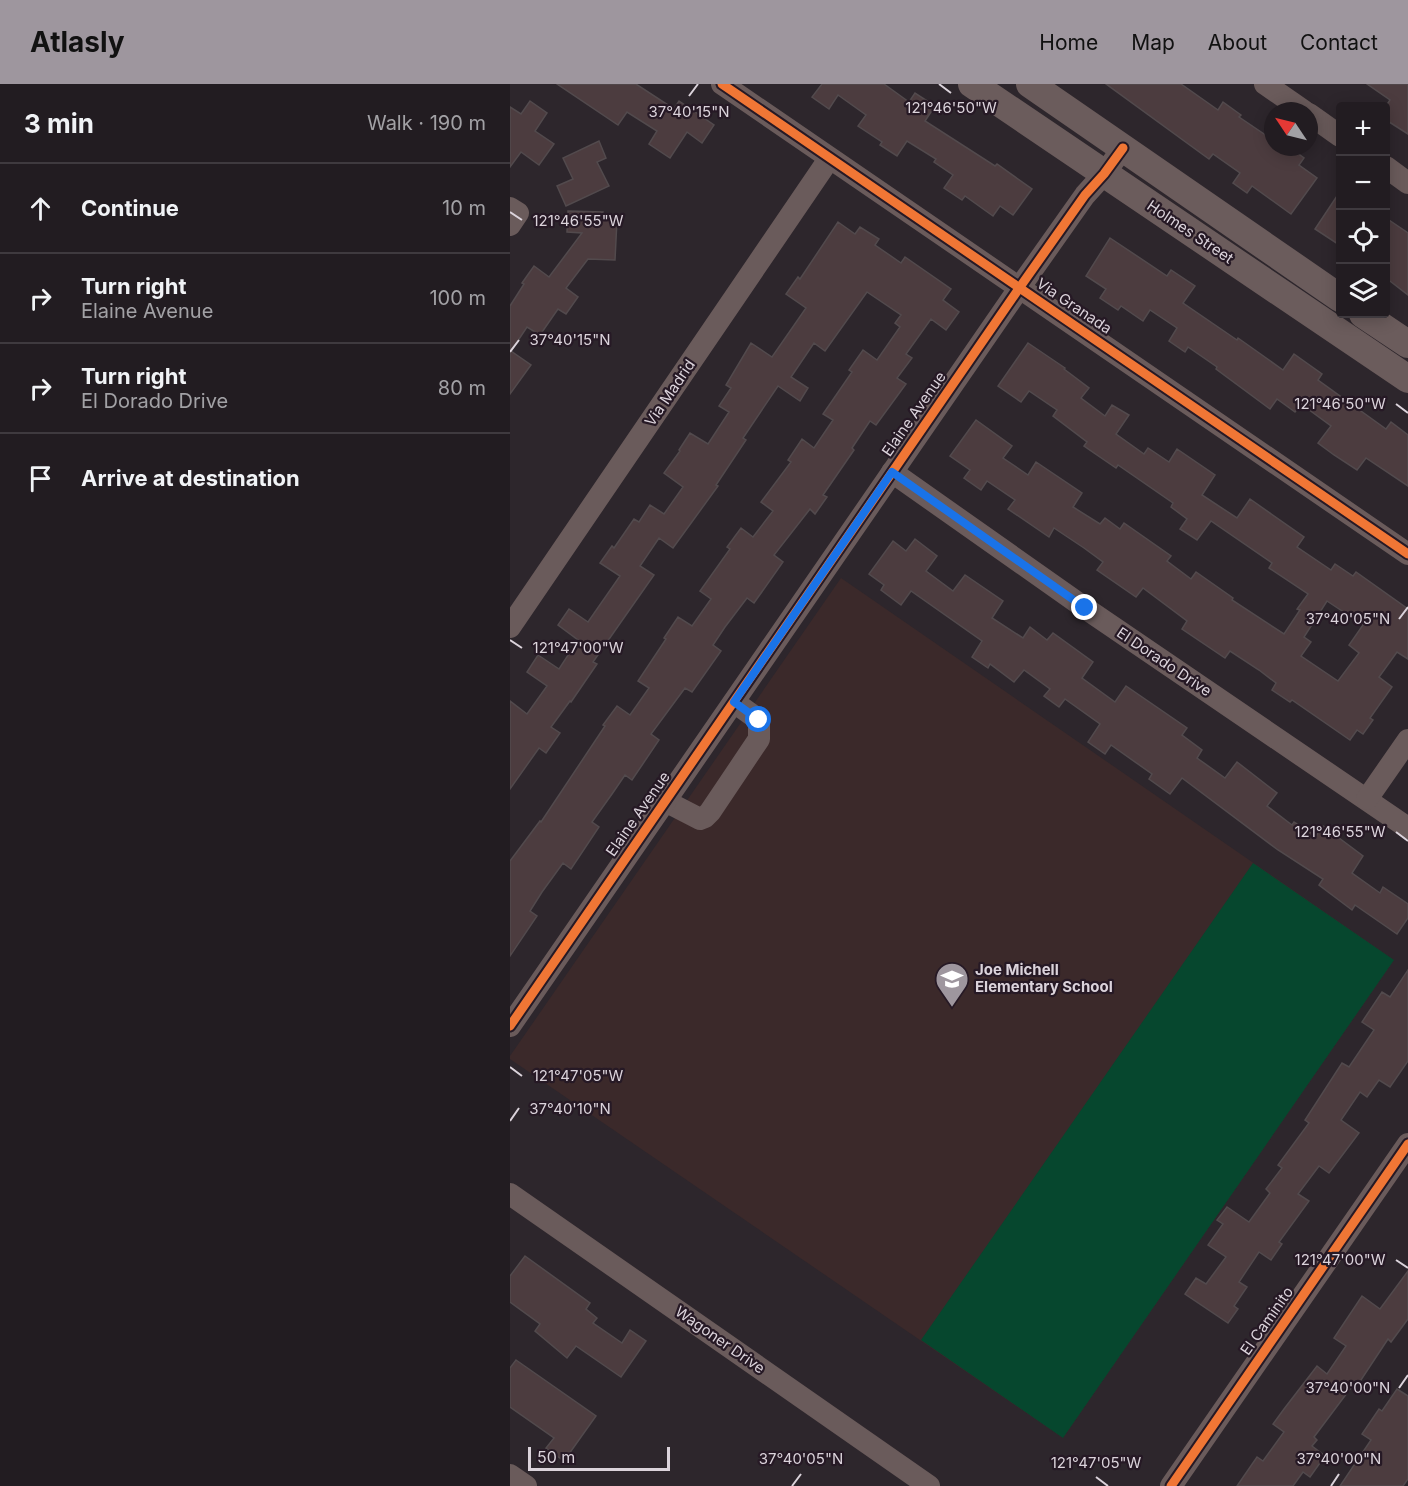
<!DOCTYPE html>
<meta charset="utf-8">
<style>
:root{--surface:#221c21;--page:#2a252a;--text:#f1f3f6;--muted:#a2a1a5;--line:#3f3a3f;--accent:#9e969e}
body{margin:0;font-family:Inter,sans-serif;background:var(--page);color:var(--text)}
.controls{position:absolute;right:18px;top:18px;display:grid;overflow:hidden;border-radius:6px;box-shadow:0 3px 15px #0003}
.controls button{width:54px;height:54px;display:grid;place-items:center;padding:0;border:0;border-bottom:2px solid var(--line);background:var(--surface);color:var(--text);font:30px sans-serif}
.compass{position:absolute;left:754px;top:18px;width:54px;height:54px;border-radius:50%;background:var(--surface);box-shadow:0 3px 15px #0003;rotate:305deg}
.scale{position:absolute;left:18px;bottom:15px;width:142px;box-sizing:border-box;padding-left:6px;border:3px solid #dbd3db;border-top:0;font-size:16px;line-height:21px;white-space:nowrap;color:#dbd3db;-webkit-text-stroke:4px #261925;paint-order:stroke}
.stop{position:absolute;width:18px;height:18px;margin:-14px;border:4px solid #1a73e8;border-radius:50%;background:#fff}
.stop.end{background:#1a73e8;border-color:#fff;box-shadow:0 2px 6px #0008}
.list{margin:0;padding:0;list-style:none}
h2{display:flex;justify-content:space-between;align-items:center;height:78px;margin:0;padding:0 24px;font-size:26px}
h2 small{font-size:20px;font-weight:400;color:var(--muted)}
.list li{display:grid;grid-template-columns:39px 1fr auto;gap:18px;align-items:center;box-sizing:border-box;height:90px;padding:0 24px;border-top:2px solid var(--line)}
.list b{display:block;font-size:22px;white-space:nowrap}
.list p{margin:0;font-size:20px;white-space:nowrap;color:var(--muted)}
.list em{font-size:20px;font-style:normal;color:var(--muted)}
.icon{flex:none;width:33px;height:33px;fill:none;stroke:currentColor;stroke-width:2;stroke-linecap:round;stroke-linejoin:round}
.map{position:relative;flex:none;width:898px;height:1402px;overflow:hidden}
header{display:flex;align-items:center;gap:36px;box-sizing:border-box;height:84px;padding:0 30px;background:var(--accent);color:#111}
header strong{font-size:28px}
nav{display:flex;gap:33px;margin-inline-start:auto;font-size:21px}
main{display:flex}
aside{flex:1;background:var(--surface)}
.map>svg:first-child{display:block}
.education{fill:#3b292a}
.green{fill:#06472e}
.building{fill:#4c3c3f;stroke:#524a4d;stroke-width:1.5;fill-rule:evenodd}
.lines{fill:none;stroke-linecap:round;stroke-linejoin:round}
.minor{stroke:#6a5b5b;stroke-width:22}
.major{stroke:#6b5c5c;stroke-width:28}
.cycleway-casing{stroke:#261925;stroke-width:13}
.cycleway{stroke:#f07635;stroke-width:9}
.route{stroke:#1a73e8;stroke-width:8}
.ticks{fill:none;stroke:#dbd3db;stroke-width:2}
.labels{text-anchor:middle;stroke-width:4.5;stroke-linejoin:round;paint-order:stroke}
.street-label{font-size:15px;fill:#dbd3db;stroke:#261925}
.poi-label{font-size:15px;font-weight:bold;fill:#dbd3db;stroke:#261925;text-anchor:start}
.ticks-label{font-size:15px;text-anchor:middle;fill:#dbd3db;stroke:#261925;stroke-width:4.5;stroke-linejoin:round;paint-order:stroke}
</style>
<header>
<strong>Atlasly</strong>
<nav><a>Home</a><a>Map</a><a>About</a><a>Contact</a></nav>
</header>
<main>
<aside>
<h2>3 min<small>Walk · 190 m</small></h2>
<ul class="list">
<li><svg class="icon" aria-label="ahead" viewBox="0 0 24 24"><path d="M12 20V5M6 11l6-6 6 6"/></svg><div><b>Continue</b></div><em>10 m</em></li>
<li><svg class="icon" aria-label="right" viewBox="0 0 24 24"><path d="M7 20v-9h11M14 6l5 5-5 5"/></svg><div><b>Turn right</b><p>Elaine Avenue</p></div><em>100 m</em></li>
<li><svg class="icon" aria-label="right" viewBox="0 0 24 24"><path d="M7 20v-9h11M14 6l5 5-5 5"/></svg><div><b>Turn right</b><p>El Dorado Drive</p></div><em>80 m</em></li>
<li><svg class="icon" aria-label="arrive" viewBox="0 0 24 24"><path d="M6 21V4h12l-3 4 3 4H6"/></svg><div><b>Arrive at destination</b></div></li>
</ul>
</aside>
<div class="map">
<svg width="898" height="1402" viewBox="0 0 898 1402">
<rect width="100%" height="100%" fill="#2d262c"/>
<!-- education -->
<polygon class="education" points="331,494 884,876 553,1354 0,975 0,972"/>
<!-- green -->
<polygon class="green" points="743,779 884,876 553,1354 411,1256"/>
<!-- building -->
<g class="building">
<polygon points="47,0 126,0 164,25 169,17 204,41 192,59 177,48 160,74 139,60 147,47 117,28 108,41"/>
<polygon points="312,0 374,0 399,18 405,9 425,22 415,37 485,82 487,80 522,105 503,131 490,122 483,132 455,112 452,116 434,104 443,91 424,78 426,75 397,57 387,72 370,61 372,58 348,42 356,31 328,11 319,25 302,13"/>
<polygon points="596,0 671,0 708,26 713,18 731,31 729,33 763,56 763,63 779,63 794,74 789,81 807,94 781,130 742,102 737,109 723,99 730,89 703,70 699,75"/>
<polygon points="857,0 898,0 898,50 876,36 876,22 880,16"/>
<polygon points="20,17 37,29 25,47 44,60 29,81 11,68 0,83 0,23 11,30"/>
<polygon points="89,57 96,74 87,78 99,102 56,122 47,102 63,95 53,74"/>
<polygon points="831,106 831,162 805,145"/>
<polygon points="58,127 93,128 92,136 107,136 105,176 78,175 56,204 68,213 56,230 48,225 30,251 17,243 1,267 21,281 0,310 0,222 14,200 12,199 24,182 39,193 72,149 57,148"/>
<polygon points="876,134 898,149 898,211 876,194"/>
<polygon points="328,138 345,150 350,143 369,155 365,161 391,179 395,173 441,205 433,216 449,228 436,246 421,235 396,270 402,274 387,294 396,300 366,341 360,337 342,364 344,366 313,411 317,413 305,430 300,425 264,471 273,478 244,519 237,514 215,543 203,561 211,567 182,608 175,604 141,650 149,656 122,696 115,691 102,710 82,738 89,743 61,785 53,779 32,808 20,827 27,832 0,872 0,777 30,737 31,738 95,642 93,641 107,622 120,631 139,604 128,597 156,555 154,554 168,533 182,542 201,515 190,507 220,465 217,463 231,444 243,453 263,427 251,418 281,378 278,376 292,355 304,364 323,336 313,330 342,288 339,286 353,266 367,276 390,243 385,239 391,231 357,208 315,267 304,259 281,293 298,304 290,317 268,302 233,354 236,356 206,401 208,402 163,464 149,454 130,482 144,491 83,578 87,580 61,618 60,617 41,643 50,649 36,669 29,664 0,705 0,617 17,630 37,602 17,588 28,571 49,585 68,556 48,541 59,525 78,538 110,492 90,479 102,462 104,464 124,435 129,438 140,421 154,430 173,403 154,389 170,367 169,366 180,349 198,360 219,328 209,322 221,304 216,301 241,259 262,273 296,224 276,210 288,193 290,195"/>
<polygon points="600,154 657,192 661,186 685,202 673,219 727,256 728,254 773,286 784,270 812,290 808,296 876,345 881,338 898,351 898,402 856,374 847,386 824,371 808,359 821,342 791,320 785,328 767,315 760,325 706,285 707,283 678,263 675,268 659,257 667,244 640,226 633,237 611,222 608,226 590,214 596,205 576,192"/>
<path d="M518,259L555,284L554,285L579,304L571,314L595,332L602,321L619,331L606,350L634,370L638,364L659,378L667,365L705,391L692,411L727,434L740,415L794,453L787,463L821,486L825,480L843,492L846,488L898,525V575L887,568L869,593L882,603L860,634L863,636L853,650L847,646L840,656L782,616L780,618L762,606L766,599L749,586L720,567L715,574L672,545L677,537L633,504L626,513L587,486L593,478L574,464L544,444L539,453L498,425L505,416L477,397L471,406L454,394L460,386L440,372L466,336L502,362L493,374L518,391L526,378L572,409L563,423L590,440L595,434L610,445L614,439L661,472L657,477L681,495L686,488L723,514L722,516L774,550L790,526L787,525L798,510L759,484L762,479L701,437L687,456L670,445L677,435L661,423L663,419L608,381L606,384L574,362L577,358L543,332L547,326L519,307L511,318L488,302ZM817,517L853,541L839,561L849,569L828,597L791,572L801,558L794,553Z"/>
<polygon points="405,455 427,472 416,487 443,507 455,491 493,517 482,534 513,554 520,543 537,556 543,549 583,578 572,594 605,618 616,602 677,644 672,651 692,666 687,674 715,694 727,678 767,709 757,722 782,741 784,738 806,752 813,742 853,772 842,789 870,809 873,803 898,820 898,834 887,850 845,821 842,826 809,801 813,795 768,766 672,694 660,710 639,695 642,690 601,661 595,670 578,658 590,640 555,615 549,623 534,612 540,605 514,586 504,598 480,580 478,584 462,573 472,557 401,507 391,521 371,506 374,501 359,490 383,457 396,467"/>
<polygon points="898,886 898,977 880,1003 869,996 857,1013 850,1008 831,1036 849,1049 819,1089 809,1082 788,1110 799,1117 769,1158 772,1160 761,1176 749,1168 729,1198 737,1203 724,1222 728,1225 718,1239 675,1210 686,1194 696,1200 716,1173 698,1161 713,1140 707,1136 717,1123 739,1138 760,1109 756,1105 772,1084 768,1081 799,1039 795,1036 832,979 839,983 864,946 852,938 872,908 880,913"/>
<polygon points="15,1172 80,1219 76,1225 87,1234 83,1239 112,1259 120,1246 136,1257 111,1293 66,1262 57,1274 25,1247 30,1240 0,1218 0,1192"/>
<polygon points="898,1187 898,1235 881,1258 878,1255 849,1299 846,1297 804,1353 807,1356 802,1362 815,1372 800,1393 793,1388 783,1402 727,1402 747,1373 753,1377 774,1348 763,1340 774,1325 807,1282 817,1290 836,1262 824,1254 852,1212 870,1225"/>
<polygon points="6,1276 86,1332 54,1377 36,1364 44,1354 0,1323 0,1284"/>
<polygon points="887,1305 898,1312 898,1395 893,1402 830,1402 861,1356 852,1350 869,1325 872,1327"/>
</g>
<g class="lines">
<!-- minor -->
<g class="minor">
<polyline points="212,0 898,470"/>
<polyline points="755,0 794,27"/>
<polyline points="799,30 830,52"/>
<polyline points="876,83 898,99"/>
<polyline points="0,124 8,129 0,141"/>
<polyline points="382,388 575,524 898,744"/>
<polyline points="0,543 319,75"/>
<polyline points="857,715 898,656"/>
<polyline points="155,717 190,735 195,733 200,728 249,655 249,636 224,618"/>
<polyline points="0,942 510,203 575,111 594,90 613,64"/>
<polyline points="0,1110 419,1402"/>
<polyline points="0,1391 16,1402"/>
<polyline points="661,1402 898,1060"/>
</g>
<!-- major -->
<g class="major">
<polyline points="462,0 898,295"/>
<polyline points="520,0 830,214"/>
<polyline points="853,230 898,260"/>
</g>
<!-- cycleway casing -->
<g class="cycleway-casing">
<g id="cycleway">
<polyline points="212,0 898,470"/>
<polyline points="0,942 510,203 575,111 594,90 613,64"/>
<polyline points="661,1402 898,1060"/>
</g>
</g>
<!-- cycleway -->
<use href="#cycleway" class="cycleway"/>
</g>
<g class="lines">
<!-- route -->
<polyline class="route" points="249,636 224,618 382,388 575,524"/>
</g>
<!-- ticks -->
<path class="ticks" d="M429,0L441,9M179,12L188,0M0,128L12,136M0,268L9,256M886,320L898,329M889,535L898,523M0,556L12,564M886,748L898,757M0,983L12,992M0,1037L9,1024M886,1176L898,1184M889,1304L898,1291M586,1393L598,1402M282,1402L291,1390M821,1402L829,1390"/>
<!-- icons -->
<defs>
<g id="school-pin" transform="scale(1.725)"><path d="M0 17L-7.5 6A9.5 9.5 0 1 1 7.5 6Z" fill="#9e969e" stroke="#261925"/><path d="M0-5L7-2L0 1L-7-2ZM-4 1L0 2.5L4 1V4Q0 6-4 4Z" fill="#fff"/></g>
</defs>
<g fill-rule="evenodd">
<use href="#school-pin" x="442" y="895"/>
</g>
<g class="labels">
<!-- street labels -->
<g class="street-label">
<text transform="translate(680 148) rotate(34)" y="5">Holmes Street</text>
<text transform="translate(564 222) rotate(34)" y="5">Via Granada</text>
<text transform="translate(160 309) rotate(-56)" y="5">Via Madrid</text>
<text transform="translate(404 330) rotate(-55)" y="5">Elaine Avenue</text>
<text transform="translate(654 578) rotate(34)" y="5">El Dorado Drive</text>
<text transform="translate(128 730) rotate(-55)" y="5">Elaine Avenue</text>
<text transform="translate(757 1237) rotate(-55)" y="5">El Caminito</text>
<text transform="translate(210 1256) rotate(35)" y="5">Wagoner Drive</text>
</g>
<!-- poi labels -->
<g class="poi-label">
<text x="465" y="891">Joe Michell<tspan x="465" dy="17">Elementary School</tspan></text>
</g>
</g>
<g class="ticks-label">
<text x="441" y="29">121°46'50"W</text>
<text x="179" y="33">37°40'15"N</text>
<text x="68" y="142">121°46'55"W</text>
<text x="60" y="261">37°40'15"N</text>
<text x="830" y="325">121°46'50"W</text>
<text x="838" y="540">37°40'05"N</text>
<text x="68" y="569">121°47'00"W</text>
<text x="830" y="753">121°46'55"W</text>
<text x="68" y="997">121°47'05"W</text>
<text x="60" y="1030">37°40'10"N</text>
<text x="830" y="1181">121°47'00"W</text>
<text x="838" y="1309">37°40'00"N</text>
<text x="291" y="1380">37°40'05"N</text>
<text x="829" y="1380">37°40'00"N</text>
<text x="586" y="1384">121°47'05"W</text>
</g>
</svg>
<div class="controls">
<button>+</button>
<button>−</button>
<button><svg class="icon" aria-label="locate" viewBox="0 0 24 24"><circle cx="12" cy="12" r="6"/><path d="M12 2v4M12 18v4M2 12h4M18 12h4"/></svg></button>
<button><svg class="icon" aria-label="layers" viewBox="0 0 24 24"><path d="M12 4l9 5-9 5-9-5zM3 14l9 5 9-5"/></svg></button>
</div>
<svg class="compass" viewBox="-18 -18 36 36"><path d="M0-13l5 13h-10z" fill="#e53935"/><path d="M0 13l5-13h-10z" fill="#a2a1a5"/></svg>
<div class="scale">50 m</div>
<div class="stop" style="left:249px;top:636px"></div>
<div class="stop end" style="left:575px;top:524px"></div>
</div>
</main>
